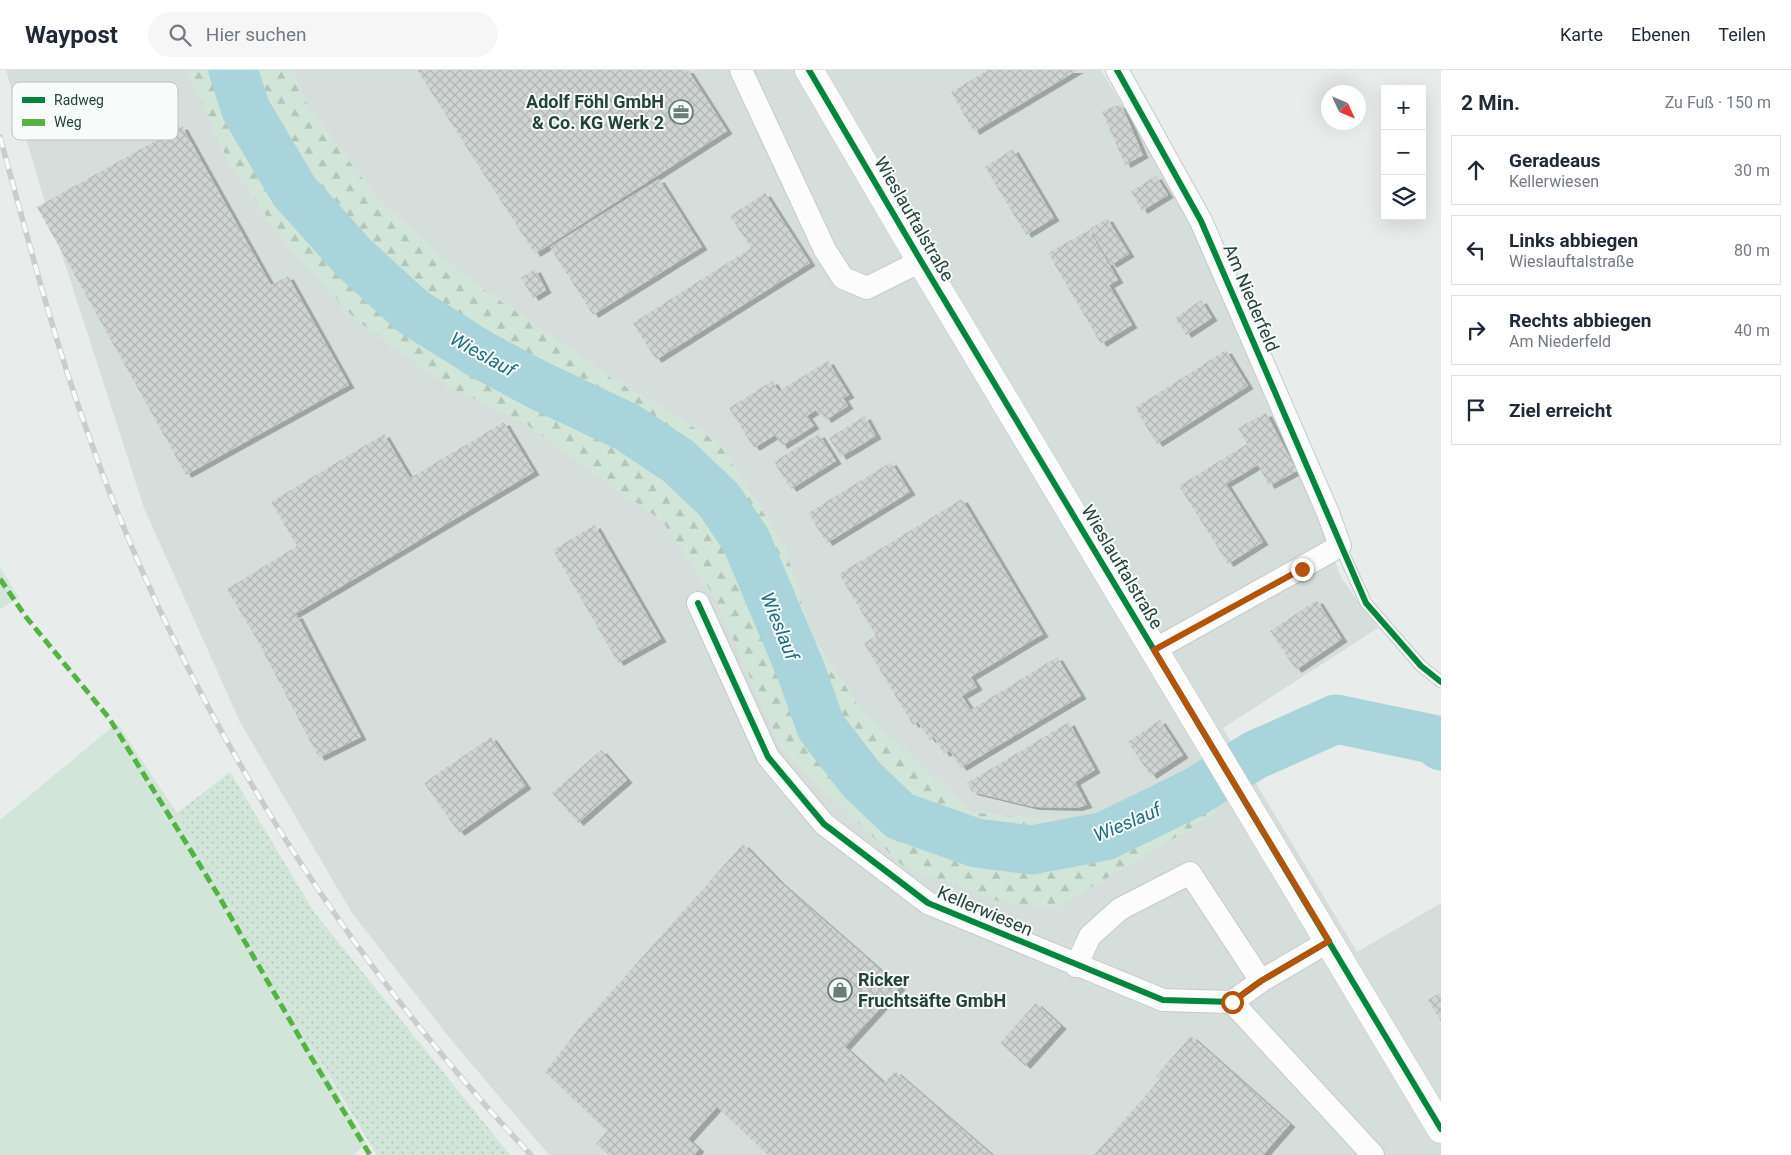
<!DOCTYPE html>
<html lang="de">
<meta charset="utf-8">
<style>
:root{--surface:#fff;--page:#f6f6f7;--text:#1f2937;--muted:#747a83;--line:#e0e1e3}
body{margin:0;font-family:Roboto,sans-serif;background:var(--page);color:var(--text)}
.controls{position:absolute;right:15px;top:15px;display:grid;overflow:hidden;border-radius:0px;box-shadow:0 5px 20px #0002}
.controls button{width:45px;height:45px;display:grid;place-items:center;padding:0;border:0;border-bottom:1px solid var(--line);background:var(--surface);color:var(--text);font:25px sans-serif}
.compass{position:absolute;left:1321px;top:15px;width:45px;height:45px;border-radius:50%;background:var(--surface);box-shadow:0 5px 20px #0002;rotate:134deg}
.stop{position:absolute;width:15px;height:15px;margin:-11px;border:4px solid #b45309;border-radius:50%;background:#fff}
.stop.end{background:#b45309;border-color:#fff;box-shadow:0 1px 5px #0008}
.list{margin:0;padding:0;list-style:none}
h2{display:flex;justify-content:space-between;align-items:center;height:65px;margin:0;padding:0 20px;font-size:21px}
h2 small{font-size:16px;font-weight:400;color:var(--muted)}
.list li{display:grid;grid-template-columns:32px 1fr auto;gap:15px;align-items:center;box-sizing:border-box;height:70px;margin:0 10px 10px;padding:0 10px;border:1px solid var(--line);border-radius:0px}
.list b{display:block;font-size:19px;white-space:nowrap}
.list p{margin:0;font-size:16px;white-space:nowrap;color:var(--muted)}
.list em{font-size:16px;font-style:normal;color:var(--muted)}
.icon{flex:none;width:28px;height:28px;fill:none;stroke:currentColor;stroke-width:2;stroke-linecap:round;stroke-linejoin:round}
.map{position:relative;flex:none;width:1441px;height:1085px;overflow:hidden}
header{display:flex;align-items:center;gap:30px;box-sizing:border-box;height:70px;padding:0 25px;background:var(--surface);border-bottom:1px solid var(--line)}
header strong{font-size:24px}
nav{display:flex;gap:28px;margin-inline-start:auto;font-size:18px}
.search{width:350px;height:45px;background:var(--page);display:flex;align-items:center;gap:12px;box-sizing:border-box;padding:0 18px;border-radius:28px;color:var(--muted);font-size:19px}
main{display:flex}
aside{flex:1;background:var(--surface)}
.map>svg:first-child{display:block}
.built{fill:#d6dedb}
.green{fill:#d1e6d8}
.forest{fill:url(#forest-firs)}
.garden{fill:url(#garden-dots)}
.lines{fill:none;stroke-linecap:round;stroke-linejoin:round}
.river{stroke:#a9d4db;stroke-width:49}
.building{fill:url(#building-cross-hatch);filter:url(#shadow)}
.lane-casing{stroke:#c5cac8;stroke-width:13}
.street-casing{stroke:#c5cac8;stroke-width:24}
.secondary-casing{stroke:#c3cbc8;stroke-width:29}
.lane{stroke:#fcfcfc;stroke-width:11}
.street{stroke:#fcfcfc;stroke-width:22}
.secondary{stroke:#fcfcfc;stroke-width:28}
.rail-casing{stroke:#c9cdcc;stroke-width:5.5}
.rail{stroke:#f7fbf9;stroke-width:4;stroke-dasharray:11;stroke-linecap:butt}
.quiet{stroke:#55b346;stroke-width:5;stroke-dasharray:10 5;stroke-linecap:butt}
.cycleway-casing{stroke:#f7fbf9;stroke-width:9}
.cycleway{stroke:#00873e;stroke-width:6}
.route{stroke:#b45309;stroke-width:6}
.labels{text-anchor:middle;stroke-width:4;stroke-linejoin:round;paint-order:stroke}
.poi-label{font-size:18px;font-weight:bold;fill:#24423a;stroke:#f7fbf9;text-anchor:end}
.street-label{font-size:18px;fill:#24423a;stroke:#f7fbf9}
.water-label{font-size:19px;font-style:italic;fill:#1c6f80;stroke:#f7fbf9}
.key{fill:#f7fbf9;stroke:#b8c4c0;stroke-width:1}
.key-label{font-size:14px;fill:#24423a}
</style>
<header>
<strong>Waypost</strong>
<div class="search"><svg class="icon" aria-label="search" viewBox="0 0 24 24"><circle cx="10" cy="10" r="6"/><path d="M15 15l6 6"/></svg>Hier suchen</div>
<nav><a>Karte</a><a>Ebenen</a><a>Teilen</a></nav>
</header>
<main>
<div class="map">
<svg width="1441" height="1085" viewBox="0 0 1441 1085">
<defs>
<pattern id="forest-firs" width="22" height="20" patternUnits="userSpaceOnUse" patternTransform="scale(1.25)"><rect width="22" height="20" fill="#d1e6d8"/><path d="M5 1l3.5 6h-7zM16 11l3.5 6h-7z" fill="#b3c6ba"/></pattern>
<pattern id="garden-dots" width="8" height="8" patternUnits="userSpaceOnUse" patternTransform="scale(1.25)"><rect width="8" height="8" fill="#d1e6d8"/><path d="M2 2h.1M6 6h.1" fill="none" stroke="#b3c6ba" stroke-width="1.8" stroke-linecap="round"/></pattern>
<pattern id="building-cross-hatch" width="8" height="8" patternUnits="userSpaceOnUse" patternTransform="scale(1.25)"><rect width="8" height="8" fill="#cfd4d2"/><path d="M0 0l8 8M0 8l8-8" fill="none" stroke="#b2b7b5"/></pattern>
<filter id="shadow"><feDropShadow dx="5.5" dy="3" stdDeviation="0" flood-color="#0004"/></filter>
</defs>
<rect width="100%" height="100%" fill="#e8edeb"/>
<!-- built -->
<polygon class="built" points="6,0 187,0 225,84 278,164 355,249 453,319 523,352 662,451 715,527 781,678 903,795 1215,743 1189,703 1076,752 970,742 861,640 813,567 784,475 718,372 608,306 455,199 378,129 310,40 291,0 1101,0 1183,133 1241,261 1342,509 1378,558 1223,658 1357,882 1441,833 1441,1085 549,1085 452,971 352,843 240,652 144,438 43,126"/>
<!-- green -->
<g class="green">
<polygon points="0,497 19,528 0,539"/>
<polygon points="117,653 177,743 366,1072 354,1085 0,1085 0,750"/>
</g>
<!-- forest -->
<polygon class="forest" points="187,0 291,0 310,40 378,129 455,199 608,306 718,372 784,475 813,567 861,640 970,742 1076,752 1188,703 1215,744 1056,838 1001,832 903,796 781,678 715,527 662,451 523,352 453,319 355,249 278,164 225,84"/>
<!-- garden -->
<polygon class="garden" points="230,702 314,842 510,1085 377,1085 266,901 177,743"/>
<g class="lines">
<!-- river -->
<polyline class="river" points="233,0 246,40 294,121 354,188 413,242 480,284 536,314 627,357 678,391 719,430 746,470 801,601 821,657 862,710 900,746 976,773 1032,780 1105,766 1195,722 1255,685 1336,649 1432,669 1441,676"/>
</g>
<!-- building -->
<g class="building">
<polygon points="417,0 688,0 727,61 535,184"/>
<polygon points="988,0 1078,0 974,62 951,22"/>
<polygon points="1121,34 1143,85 1125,95 1102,41"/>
<polygon points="182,56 271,215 288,206 349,315 186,405 37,137"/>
<polygon points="1013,79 1054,148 1026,165 985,97"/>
<polygon points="1156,106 1168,125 1142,141 1131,121"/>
<polygon points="659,109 702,177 593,245 550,177"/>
<polygon points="765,123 810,193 656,290 633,253 751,178 730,146"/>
<polygon points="1107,148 1129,184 1111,195 1090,159"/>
<polygon points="1089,160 1118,210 1109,215 1132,255 1101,274 1048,183"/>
<polygon points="535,199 546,220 533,228 521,208"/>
<polygon points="1201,230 1212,248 1186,265 1175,248"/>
<polygon points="1226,280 1248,316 1157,374 1135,338"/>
<polygon points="828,291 849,325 843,328 848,336 826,350 821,343 818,344 816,340 807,346 814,356 782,376 775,365 754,378 729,338 772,311 779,321"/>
<polygon points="1266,343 1297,401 1269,416 1258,395 1226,414 1263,472 1228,494 1179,416 1247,374 1238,358"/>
<polygon points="865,346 876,366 841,387 829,368"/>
<polygon points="504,352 534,402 287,549 297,545 361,667 319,688 256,568 227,519 297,476 271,432 384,364 410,408"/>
<polygon points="819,364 836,391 791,419 774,392"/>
<polygon points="891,392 910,422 827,473 808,443"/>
<polygon points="962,429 1043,564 971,607 977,617 962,626 971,640 1057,587 1081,626 961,698 950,681 944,684 934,667 930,670 918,652 913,655 864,573 876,566 839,504"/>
<polygon points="595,455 661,569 618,593 553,480"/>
<polygon points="1317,530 1342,569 1296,600 1270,561"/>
<polygon points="1160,650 1183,685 1151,706 1128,672"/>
<polygon points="1069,652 1095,700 1075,712 1087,735 1077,738 1034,737 972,722 967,713"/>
<polygon points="491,667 526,716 459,763 424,713"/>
<polygon points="601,680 627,710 578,753 552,723"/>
<polygon points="743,774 779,811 900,917 845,977 884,1013 895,1001 992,1085 768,1085 717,1037 688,1069 699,1079 694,1085 609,1085 596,1074 607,1061 545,1002 581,956"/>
<polygon points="1441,922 1441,951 1428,930"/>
<polygon points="1036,933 1061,956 1025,996 1000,973"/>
<polygon points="1191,966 1290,1054 1263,1085 1094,1085 1160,1009 1156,1006"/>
</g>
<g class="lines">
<!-- lane casing -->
<g class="lane-casing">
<polyline id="lane" points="1340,476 1366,533 1421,596 1441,612"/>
</g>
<!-- street casing -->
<g class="street-casing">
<g id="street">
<polyline points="741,0 825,180 843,208 867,218 921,191"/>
<polyline points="1117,0 1201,151 1328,443 1340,476 1154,580"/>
<polyline points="698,533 768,687 824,754 928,833 1163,930 1232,932 1261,911 1329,871"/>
<polyline points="1076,896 1090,866 1120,839 1190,803 1261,911"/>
<polyline points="1232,932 1373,1085"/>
</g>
</g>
<!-- secondary casing -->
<g class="secondary-casing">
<polyline id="secondary" points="809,0 921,191 1441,1059"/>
</g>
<!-- lane -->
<use href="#lane" class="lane"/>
<!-- street -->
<use href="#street" class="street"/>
<!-- secondary -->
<use href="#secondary" class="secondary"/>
<!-- rail casing -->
<g class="rail-casing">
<path id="rail" d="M0,67C27,165 52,263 86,358C180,628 335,878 531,1085"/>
</g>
<!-- rail -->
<use href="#rail" class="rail"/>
<!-- quiet -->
<polyline class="quiet" points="0,509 26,547 109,648 217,823 311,987 370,1085"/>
<!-- cycleway casing -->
<g class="cycleway-casing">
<g id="cycleway">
<polyline points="809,0 921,191 1441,1059"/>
<polyline points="1117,0 1201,151 1366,533 1421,596 1441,612"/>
<polyline points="698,533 768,687 824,754 928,833 1163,930 1232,932 1261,911 1329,871"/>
</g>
</g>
<!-- cycleway -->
<use href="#cycleway" class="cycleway"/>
</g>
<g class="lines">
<!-- route -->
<polyline class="route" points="1232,932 1261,911 1329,871 1154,580 1302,499"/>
</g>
<!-- icons -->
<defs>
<g id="office-ring" transform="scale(1.25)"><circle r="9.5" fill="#f7fbf9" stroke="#697e78" stroke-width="1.5"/><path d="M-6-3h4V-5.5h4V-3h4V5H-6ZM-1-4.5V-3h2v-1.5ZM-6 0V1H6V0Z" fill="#697e78"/></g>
<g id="shop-ring" transform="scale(1.25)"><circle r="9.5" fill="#f7fbf9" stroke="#697e78" stroke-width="1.5"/><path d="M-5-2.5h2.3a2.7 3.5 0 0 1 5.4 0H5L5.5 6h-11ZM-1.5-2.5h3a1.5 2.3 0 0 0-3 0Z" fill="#697e78"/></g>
</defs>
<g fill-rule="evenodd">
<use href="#office-ring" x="681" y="42"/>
<use href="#shop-ring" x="840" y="920"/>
</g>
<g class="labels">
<!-- poi labels -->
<g class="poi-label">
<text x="664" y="38">Adolf Föhl GmbH<tspan x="664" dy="21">&amp; Co. KG Werk 2</tspan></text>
<text x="858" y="916" text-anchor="start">Ricker<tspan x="858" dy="21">Fruchtsäfte GmbH</tspan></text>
</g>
<!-- street labels -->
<g class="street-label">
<text transform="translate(914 149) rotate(60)" y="6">Wieslauftalstraße</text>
<text transform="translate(1251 228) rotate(67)" y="6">Am Niederfeld</text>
<text transform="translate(1122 497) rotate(59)" y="6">Wieslauftalstraße</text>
<text transform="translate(985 841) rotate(23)" y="6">Kellerwiesen</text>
</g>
<!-- water labels -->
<g class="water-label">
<text transform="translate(483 284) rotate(29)" y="7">Wieslauf</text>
<text transform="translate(780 556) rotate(68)" y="7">Wieslauf</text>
<text transform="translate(1127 752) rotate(-23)" y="7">Wieslauf</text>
</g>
</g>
<!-- legend -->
<rect x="12" y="12" width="166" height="58" rx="8" class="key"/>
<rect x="22" y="27" width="23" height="6" fill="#00873e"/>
<rect x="22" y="49" width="23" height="7" fill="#55b346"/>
<g class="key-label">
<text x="54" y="35">Radweg</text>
<text x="54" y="57">Weg</text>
</g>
</svg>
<div class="controls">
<button>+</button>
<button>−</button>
<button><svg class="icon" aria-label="layers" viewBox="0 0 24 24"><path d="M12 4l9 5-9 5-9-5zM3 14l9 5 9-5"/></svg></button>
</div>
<svg class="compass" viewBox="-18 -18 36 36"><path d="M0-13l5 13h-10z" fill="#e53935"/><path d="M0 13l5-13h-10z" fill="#747a83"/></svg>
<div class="stop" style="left:1232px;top:932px"></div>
<div class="stop end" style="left:1302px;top:499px"></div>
</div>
<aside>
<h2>2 Min.<small>Zu Fuß · 150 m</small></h2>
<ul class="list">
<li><svg class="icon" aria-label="ahead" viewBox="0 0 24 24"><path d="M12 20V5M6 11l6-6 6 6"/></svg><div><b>Geradeaus</b><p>Kellerwiesen</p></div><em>30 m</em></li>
<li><svg class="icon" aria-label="left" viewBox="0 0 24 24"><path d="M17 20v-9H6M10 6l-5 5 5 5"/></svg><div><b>Links abbiegen</b><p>Wieslauftalstraße</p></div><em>80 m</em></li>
<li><svg class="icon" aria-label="right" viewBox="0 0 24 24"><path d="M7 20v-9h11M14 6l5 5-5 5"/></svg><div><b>Rechts abbiegen</b><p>Am Niederfeld</p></div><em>40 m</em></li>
<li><svg class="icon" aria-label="arrive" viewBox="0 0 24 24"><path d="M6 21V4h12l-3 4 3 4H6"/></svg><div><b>Ziel erreicht</b></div></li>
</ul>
</aside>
</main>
